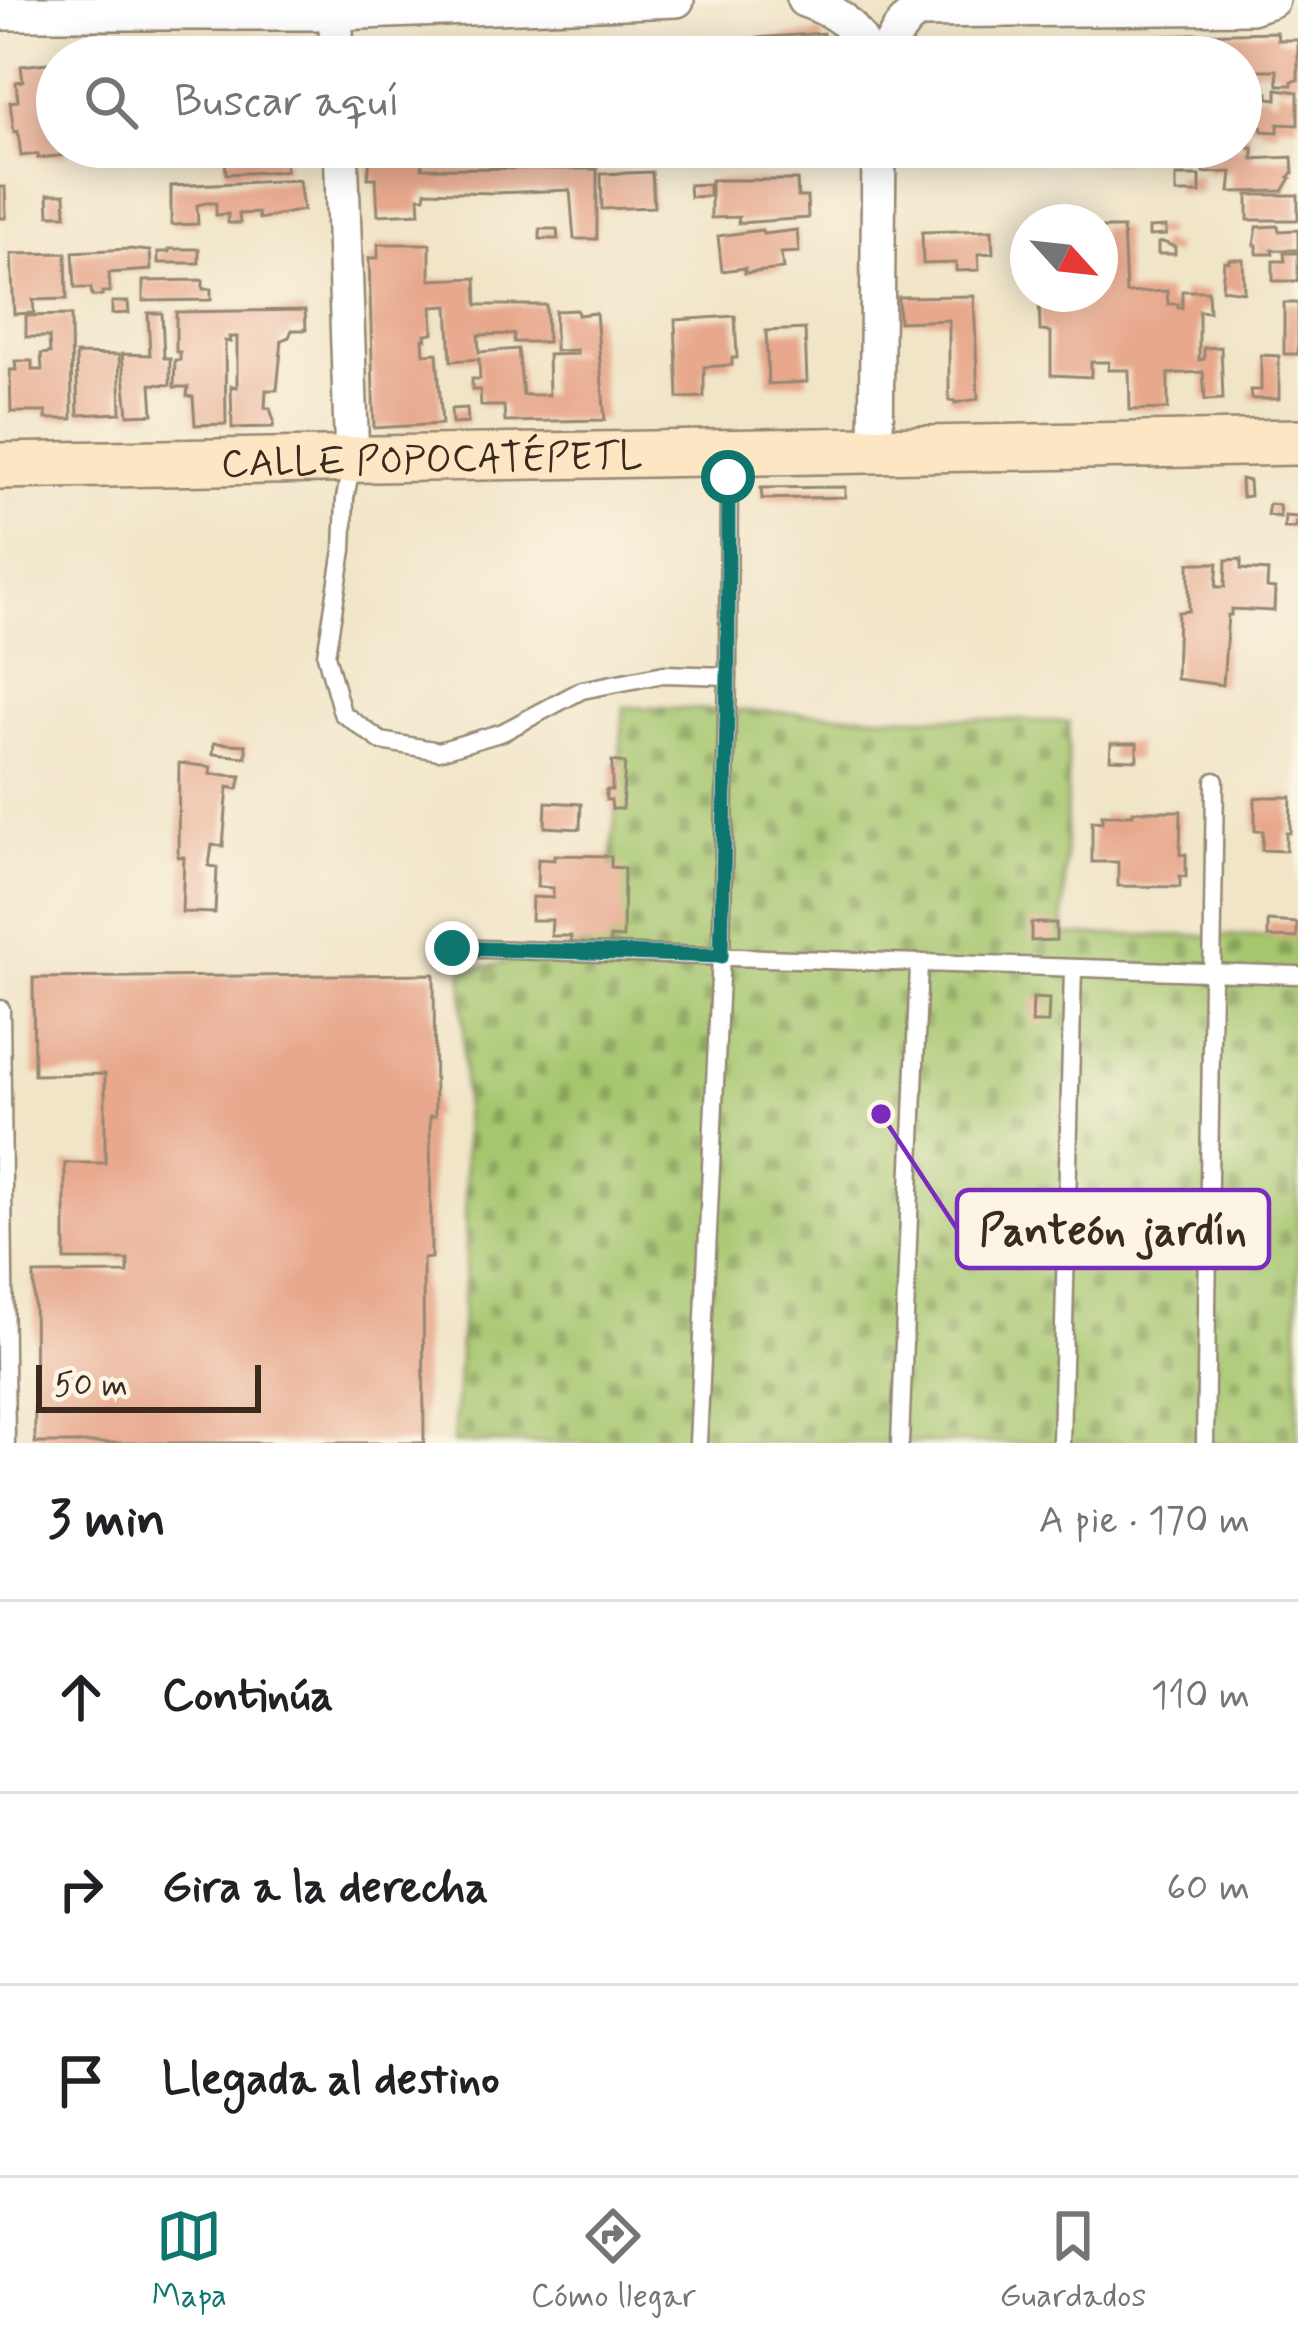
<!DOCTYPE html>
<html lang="es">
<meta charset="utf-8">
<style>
:root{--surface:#fff;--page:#f2f2f2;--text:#202124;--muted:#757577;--line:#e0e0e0;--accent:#0f766e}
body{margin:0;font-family:Mynerve,sans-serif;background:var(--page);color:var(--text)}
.compass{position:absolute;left:1010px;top:204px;width:108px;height:108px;border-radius:50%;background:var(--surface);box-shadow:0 6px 30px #0003;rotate:117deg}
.scale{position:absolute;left:36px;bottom:30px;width:225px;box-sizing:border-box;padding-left:12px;border:6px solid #3b2a1e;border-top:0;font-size:33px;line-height:42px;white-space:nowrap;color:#3b2a1e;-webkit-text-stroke:9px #fcf5e5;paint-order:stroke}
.stop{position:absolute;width:36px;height:36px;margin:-27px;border:9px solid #0f766e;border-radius:50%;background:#fff}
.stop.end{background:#0f766e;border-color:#fff;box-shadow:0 3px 12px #0008}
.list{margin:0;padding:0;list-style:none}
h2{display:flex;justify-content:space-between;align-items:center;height:156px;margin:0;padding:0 48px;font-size:51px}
h2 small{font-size:39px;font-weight:400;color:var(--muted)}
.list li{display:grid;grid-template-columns:78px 1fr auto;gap:36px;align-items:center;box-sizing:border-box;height:192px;padding:0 48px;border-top:3px solid var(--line)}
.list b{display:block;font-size:45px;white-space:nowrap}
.list em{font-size:39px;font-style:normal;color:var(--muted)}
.icon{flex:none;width:66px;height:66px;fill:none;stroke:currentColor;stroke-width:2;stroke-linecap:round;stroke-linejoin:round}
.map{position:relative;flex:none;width:1298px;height:1443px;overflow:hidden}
.search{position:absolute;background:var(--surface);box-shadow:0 6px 30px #0003;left:36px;right:36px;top:36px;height:132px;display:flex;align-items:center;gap:30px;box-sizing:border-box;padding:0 42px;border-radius:66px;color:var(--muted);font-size:45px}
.sheet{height:732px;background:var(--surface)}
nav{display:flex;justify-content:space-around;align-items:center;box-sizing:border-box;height:168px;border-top:3px solid var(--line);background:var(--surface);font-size:33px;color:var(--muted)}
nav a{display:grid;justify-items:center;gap:6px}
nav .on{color:var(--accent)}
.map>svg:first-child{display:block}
.cemetery{fill:url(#cemetery-stones);stroke:#707846;stroke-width:3}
.building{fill:#e7a88d}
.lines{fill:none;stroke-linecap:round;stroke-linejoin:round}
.lane-casing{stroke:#968873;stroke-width:21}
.street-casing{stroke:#968873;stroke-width:38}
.secondary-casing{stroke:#968873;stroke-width:50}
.lane{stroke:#fff;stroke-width:16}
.street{stroke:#fff;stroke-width:33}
.secondary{stroke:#fce6c4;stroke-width:45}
.route{stroke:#0f766e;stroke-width:15}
.labels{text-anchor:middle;stroke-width:10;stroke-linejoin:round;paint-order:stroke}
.street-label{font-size:39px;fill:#3b2a1e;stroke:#fcf5e5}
.leader{fill:none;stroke:#7b2cbf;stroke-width:4.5}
.callout-dot{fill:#7b2cbf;stroke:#fcf5e5;stroke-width:4.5}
.callout{fill:#fcf5e5;stroke:#7b2cbf;stroke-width:4.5}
.callout-label{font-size:42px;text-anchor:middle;font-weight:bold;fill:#3b2a1e}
</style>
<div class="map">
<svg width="1298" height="1443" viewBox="0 0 1298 1443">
<defs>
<pattern id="cemetery-stones" width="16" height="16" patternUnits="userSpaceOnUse" patternTransform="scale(3)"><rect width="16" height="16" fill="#a6c66e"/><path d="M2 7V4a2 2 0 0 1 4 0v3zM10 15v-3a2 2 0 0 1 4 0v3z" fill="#88a15a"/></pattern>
</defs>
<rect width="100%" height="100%" fill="#fcf5e5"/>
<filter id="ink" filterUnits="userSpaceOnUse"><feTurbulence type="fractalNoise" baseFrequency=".00833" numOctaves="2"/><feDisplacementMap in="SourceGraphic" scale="24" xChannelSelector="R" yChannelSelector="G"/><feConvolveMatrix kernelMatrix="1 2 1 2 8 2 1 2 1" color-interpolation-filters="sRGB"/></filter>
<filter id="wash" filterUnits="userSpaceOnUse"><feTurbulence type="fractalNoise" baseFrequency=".004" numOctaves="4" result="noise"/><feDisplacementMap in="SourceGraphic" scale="48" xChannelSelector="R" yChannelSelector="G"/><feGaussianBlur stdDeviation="2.7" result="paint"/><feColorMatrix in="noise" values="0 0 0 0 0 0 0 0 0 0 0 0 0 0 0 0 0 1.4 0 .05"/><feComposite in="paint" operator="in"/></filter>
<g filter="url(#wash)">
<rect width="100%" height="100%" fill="#f1e5c8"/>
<!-- cemetery -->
<polygon class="cemetery" points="624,707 1069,722 1063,935 1298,936 1298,1443 453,1443 466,1258 463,971 605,942"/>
<g id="blocks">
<!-- building -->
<g class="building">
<polygon points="1277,32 1278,40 1298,40 1298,80 1292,81 1292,85 1278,85 1277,70 1249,70 1249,66 1241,66 1241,57 1190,57 1189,34"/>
<polygon points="823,33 824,52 809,52 810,57 702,55 701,42"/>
<polygon points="1185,35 1185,57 1123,57 1122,38"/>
<polygon points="1068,39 1120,43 1121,57 1046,57 1046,53 1069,53"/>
<polygon points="648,44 649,57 597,57 596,46"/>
<polygon points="548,48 548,57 483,57 482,49"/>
<polygon points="279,50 279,57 241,57 241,51"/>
<polygon points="465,50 466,57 360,57 360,52"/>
<polygon points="57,62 57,147 67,147 68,155 38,158 38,154 21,156 18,131 14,132 10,102 18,101 16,82 23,81 21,66"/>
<polygon points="1277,89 1298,92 1298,125 1278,124 1278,132 1262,131 1261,126 1246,126 1246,95 1268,93 1268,98 1277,99"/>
<polygon points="1241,130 1249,130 1249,148 1253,148 1253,159 1292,157 1293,173 1289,177 1291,178 1283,191 1230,192 1232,172 1204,173 1199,149 1203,147 1241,147"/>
<polygon points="238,147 284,147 286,171 226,174 225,156 239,155"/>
<polygon points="371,147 423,147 422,168 597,169 597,239 574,239 570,190 494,193 426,191 425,197 419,197 420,213 378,215 376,178 368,178"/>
<rect x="1082" y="147" width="43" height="15"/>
<polygon points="652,172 654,207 602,209 601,174"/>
<rect x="1176" y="176" width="24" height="17"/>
<polygon points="299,180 303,210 259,219 258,213 239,214 240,223 228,223 228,214 216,215 216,203 206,203 197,205 198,224 171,225 171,186"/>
<polygon points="711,180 797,180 798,197 807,197 808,218 738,223 739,217 711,218"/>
<polygon points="709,184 709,196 690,197 689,185"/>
<polygon points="0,187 5,187 6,218 0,218"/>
<polygon points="48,194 65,194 66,215 49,215"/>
<rect x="1248" y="195" width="50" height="25"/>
<polygon points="1278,226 1279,231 1298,230 1298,250 1272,250 1273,254 1257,254 1257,245 1254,245 1257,227"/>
<polygon points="1166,227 1166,235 1149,236 1149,228"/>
<polygon points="1100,228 1123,228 1126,293 1167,291 1168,304 1178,304 1178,308 1182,308 1182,291 1208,291 1209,312 1199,311 1199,360 1204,359 1204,348 1221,347 1223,399 1205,400 1203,372 1168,374 1168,409 1130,410 1129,370 1108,370 1109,362 1091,362 1091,377 1051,375 1051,332 1040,331 1039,294 1100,294"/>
<polygon points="540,229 557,229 558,239 540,239"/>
<polygon points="762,230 763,234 797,230 799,252 781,253 783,269 745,273 745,268 722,271 718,236"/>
<polygon points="992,230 993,253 978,254 979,270 956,271 956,263 923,264 922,232"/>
<polygon points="1163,242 1175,247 1175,254 1158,254 1158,243"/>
<polygon points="378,244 430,244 430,280 476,278 477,305 546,305 547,342 514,342 514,334 478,335 479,352 518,349 523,395 549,395 548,355 577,354 577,350 555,351 555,311 577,310 578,315 596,313 605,420 505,422 504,406 481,406 480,390 472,390 472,379 480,379 479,359 451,361 448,306 432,307 433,333 425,334 426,339 423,339 424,354 437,353 442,424 374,428 369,258 378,258"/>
<polygon points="129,249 150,251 151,270 109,273 110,292 102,292 102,296 92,296 91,288 75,288 73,252"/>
<polygon points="169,249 199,249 199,263 158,263 158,252 169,252"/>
<polygon points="66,253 67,299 33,300 34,313 14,314 11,254"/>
<polygon points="1284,253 1298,253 1298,281 1273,281 1273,261 1285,261"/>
<polygon points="1229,259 1243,259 1244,292 1222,289 1224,261 1229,262"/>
<polygon points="203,280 203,289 211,289 211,300 143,301 143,281"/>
<polygon points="974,296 978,399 955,403 955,401 949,400 949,320 899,322 898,297"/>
<polygon points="112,302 128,302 129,313 112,314"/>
<rect x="1284" y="303" width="14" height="51"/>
<polygon points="305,310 306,330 292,330 289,337 282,340 277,390 266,390 265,408 270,408 274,421 273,427 232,428 231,386 237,387 237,337 229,337 230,342 225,341 226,424 195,425 193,397 187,396 188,387 174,387 175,360 180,360 180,352 176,352 176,312"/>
<polygon points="148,313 162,313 164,358 170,358 170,385 151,384 153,414 128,415 122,354 150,355"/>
<polygon points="71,315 72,419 46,419 46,412 11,412 10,370 16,370 15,361 32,361 32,370 42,370 41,354 50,353 49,337 26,337 26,316"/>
<polygon points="735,316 737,358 732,358 732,365 704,367 704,397 678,398 675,320"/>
<polygon points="805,329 807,382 768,384 766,331"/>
<polygon points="76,354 119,355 121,413 78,415"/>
<polygon points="1261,355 1279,356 1279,399 1251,399 1250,390 1261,390"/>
<polygon points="467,408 468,423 452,424 451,409"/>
<polygon points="1241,479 1249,481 1250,496 1242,497"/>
<polygon points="845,487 845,497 762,499 761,488"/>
<polygon points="1269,504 1279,505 1280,517 1267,515"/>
<polygon points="1285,516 1298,517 1296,528 1284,528"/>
<polygon points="1241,559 1241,569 1268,571 1267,588 1275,589 1274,611 1231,609 1231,615 1228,615 1223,685 1176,679 1178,612 1189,611 1189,563 1218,563 1216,587 1225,587 1226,560"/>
<polygon points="214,743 246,745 246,757 213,754"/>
<polygon points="1111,743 1137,743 1137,760 1110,759"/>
<polygon points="612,761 625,763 622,809 612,809 611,800 606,800 606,790 612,790"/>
<polygon points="179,763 211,767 210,774 241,776 238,789 228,787 223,846 212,845 209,866 217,867 215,913 182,912 184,857 178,857"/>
<polygon points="1263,797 1291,797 1290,833 1286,833 1286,851 1262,850 1263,831 1255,831 1255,798"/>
<polygon points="546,802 581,804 580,829 545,827"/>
<polygon points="1133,811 1181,811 1180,855 1186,854 1186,877 1180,876 1180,887 1118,886 1118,862 1092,862 1092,821 1102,822 1102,815 1133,815"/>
<polygon points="554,855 611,856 611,867 624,868 623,938 610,937 610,946 571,945 571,936 551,936 552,920 531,920 532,897 553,898 553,888 537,887 538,859 554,860"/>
<polygon points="1268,921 1297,923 1297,938 1268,937"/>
<polygon points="1031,923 1056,923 1056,940 1031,941"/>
<polygon points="434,974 435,1116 430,1116 431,1258 423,1259 424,1443 35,1443 34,1274 128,1273 128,1260 65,1260 65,1163 105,1163 105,1074 34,1075 33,978"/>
<polygon points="1033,998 1049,999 1048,1023 1032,1023"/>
</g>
</g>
</g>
<g filter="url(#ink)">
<use href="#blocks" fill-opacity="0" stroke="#968873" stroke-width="3"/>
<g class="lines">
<!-- lane casing -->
<g class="lane-casing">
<g id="lane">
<polyline points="352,463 345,498 343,550 326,655 342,713 381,741 439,751 503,732 582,690 664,674 728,676"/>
<polyline points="452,948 1298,975"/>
<polyline points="1,1009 6,1443"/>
<polyline points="698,1443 721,956 728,676 729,452"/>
<polyline points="900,1443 919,964"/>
<polyline points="1061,1443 1073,968"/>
<polyline points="1205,1443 1215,781"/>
</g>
</g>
<!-- street casing -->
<g class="street-casing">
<g id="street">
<polyline points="335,0 337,57"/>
<path d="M804,0C845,15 848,22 871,57"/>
<polyline points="0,13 336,13 677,0"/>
<path d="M885,57C894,38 900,23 918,11L1251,7L1272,0"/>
<polyline points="341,147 352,460"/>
<polyline points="876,448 879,147"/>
</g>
</g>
<!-- secondary casing -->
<g class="secondary-casing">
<g id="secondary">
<path id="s1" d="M0,466L1298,442"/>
</g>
</g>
<!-- lane -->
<use href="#lane" class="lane"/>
<!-- street -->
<use href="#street" class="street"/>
<!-- secondary -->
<use href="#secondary" class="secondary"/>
</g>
</g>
<g class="lines" filter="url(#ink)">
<!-- route -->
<polyline class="route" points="452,948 721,956 728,676 728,477"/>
</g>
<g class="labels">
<!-- street labels -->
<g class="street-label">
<text dy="14" stroke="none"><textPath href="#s1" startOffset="432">CALLE POPOCATÉPETL</textPath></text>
</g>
</g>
<!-- callouts -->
<path class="leader" d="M881 1114L957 1229"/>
<circle class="callout-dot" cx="881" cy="1114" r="12"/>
<rect class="callout" x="957" y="1190" width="312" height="78" rx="12"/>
<g class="callout-label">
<text x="1113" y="1244">Panteón jardín</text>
</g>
</svg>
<svg class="compass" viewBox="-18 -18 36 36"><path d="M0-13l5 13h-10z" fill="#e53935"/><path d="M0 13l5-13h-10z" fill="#757577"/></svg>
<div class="scale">50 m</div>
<div class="stop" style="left:728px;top:477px"></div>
<div class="stop end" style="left:452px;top:948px"></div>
<div class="search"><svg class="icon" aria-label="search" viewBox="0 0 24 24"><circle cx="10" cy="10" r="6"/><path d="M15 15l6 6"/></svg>Buscar aquí</div>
</div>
<section class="sheet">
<h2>3 min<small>A pie · 170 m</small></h2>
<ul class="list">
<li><svg class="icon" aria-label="ahead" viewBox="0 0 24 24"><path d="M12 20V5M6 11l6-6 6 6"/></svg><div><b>Continúa</b></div><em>110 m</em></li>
<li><svg class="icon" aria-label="right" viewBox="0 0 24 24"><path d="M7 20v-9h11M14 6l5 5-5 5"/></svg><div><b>Gira a la derecha</b></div><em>60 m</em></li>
<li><svg class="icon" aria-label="arrive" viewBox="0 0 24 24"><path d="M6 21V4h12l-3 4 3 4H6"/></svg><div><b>Llegada al destino</b></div></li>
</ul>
</section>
<nav>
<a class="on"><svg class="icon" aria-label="map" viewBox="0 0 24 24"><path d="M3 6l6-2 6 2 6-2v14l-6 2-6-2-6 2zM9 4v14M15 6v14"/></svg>Mapa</a>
<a><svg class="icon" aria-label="directions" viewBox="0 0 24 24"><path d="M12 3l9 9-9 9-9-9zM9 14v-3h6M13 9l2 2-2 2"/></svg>Cómo llegar</a>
<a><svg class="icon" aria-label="saved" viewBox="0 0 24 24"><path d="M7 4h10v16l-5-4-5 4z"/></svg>Guardados</a>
</nav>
